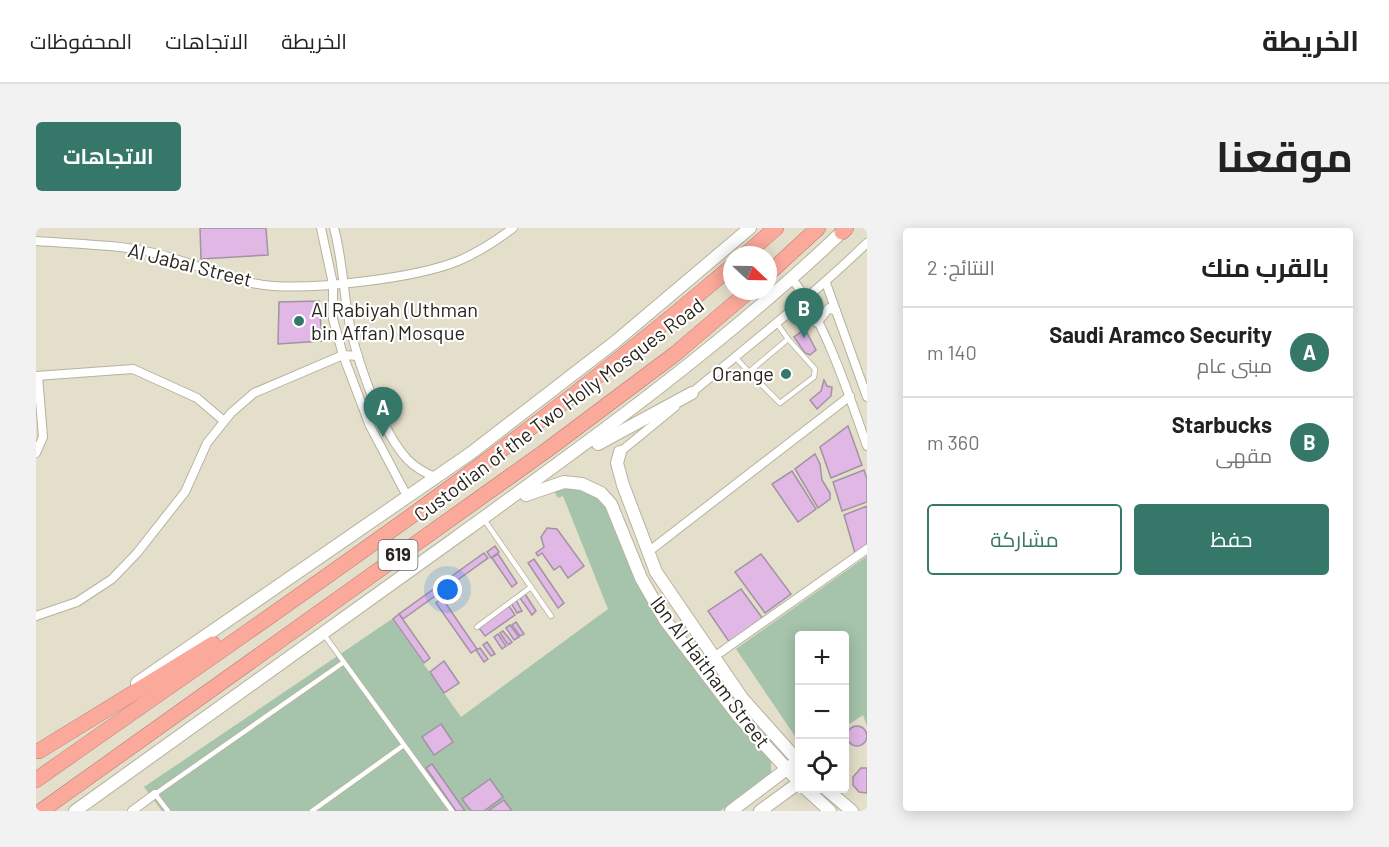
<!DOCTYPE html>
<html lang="ar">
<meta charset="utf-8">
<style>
:root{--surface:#fff;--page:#f2f2f2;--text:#222;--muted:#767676;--line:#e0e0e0;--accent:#35786a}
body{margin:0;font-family:Barlow,Cairo,sans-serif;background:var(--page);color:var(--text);direction:rtl}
.controls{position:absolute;right:18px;bottom:18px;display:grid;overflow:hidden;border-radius:6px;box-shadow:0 3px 15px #0003}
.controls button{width:54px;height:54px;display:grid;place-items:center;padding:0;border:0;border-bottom:2px solid var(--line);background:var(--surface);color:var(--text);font:30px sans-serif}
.compass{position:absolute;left:687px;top:18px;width:54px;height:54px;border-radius:50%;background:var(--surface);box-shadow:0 3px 15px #0003;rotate:112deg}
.you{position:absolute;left:412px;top:362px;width:21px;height:21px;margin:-15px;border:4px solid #fff;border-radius:50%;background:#1a73e8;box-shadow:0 0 0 9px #1a73e833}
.badge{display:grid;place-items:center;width:39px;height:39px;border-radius:50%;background:var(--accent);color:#fff;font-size:20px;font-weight:700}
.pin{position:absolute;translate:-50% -50px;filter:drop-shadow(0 2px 3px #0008)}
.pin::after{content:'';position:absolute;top:32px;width:21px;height:18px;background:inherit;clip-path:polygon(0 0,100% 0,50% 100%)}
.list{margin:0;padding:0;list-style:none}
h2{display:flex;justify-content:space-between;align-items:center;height:78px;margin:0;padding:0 24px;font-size:26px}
h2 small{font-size:20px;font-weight:400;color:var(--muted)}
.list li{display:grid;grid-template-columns:39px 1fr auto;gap:18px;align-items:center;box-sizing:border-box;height:90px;padding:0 24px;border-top:2px solid var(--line)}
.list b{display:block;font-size:22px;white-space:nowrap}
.list p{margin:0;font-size:20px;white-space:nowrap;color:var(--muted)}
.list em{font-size:20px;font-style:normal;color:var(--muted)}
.actions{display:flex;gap:12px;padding:18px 24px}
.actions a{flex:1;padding:14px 0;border:2px solid var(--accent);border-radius:6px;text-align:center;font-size:21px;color:var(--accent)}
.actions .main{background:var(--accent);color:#fff}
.icon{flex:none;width:33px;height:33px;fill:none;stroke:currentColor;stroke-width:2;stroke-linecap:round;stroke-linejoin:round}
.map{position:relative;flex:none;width:831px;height:583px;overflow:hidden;direction:ltr;border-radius:6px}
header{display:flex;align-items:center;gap:36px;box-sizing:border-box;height:84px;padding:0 30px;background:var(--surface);border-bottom:2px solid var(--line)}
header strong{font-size:28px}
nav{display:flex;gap:33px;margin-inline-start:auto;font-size:21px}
.intro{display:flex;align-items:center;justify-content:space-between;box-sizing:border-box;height:144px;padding:0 36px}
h1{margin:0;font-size:42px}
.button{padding:15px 27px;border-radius:6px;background:var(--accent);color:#fff;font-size:21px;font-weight:700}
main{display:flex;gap:36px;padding:0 36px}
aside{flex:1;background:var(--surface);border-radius:6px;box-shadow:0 3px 15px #0003}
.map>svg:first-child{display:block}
.green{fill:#a5c4ab}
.building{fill:#e0b7e5;stroke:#a193a2;stroke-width:1.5}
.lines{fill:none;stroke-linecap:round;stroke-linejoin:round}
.lane-casing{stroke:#b7b29e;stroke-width:6}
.street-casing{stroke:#b7b29e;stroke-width:10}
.secondary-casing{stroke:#b7b29e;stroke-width:14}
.highway-casing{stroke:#b17b6f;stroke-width:16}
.lane{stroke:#fff;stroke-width:4.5}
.street{stroke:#fff;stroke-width:8}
.secondary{stroke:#fff;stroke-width:12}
.highway{stroke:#fba99b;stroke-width:15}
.poi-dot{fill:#35786a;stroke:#fff;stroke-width:2}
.labels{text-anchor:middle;stroke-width:4.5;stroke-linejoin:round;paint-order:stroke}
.shield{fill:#fff;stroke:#686762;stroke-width:1.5}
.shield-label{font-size:18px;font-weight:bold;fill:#28261e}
.street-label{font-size:20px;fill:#28261e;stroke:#fff}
.poi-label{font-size:20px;fill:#28261e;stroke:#fff;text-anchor:start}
</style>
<header>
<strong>الخريطة</strong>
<nav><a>الخريطة</a><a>الاتجاهات</a><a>المحفوظات</a></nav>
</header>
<div class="intro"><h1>موقعنا</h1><a class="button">الاتجاهات</a></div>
<main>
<aside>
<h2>بالقرب منك<small>النتائج: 2</small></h2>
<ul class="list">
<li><span class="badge">A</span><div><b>Saudi Aramco Security</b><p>مبنى عام</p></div><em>140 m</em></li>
<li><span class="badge">B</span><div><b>Starbucks</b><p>مقهى</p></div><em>360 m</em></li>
</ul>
<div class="actions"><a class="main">حفظ</a><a>مشاركة</a></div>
</aside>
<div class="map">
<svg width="831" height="583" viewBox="0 0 831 583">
<rect width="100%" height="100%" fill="#e3dfca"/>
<!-- green -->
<g class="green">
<path d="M532,260L552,263L569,278C620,367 664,457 735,533V548L684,583H126L108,559L356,391L425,489L572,381L527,268L522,270L518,263Z"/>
<polygon points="831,328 831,498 827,487 809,499 808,407 764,407 763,514 700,421"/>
</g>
<!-- building -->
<g class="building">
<polygon points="164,0 230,0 232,27 165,31"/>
<polygon points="283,73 286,113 242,116 243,74"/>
<polygon points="769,101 780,122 774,127 769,125 758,109"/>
<polygon points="788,152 791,158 796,159 795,168 781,181 774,172 785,163"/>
<polygon points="812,198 826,237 795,250 784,219"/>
<polygon points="779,226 784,236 786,252 794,265 794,271 782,280 759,241"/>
<polygon points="828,242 831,251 831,274 806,283 797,254"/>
<polygon points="756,243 780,281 762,294 736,256"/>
<polygon points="831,278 831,317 819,325 808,287"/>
<polygon points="511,300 521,301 548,338 532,350 524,338 518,342 506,325 502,328 500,325 508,319 505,309"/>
<polygon points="459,318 463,324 455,330 451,324"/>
<polygon points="448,325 452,330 367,391 363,386"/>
<polygon points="462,326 481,355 476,359 456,330"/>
<polygon points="725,326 755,366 729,385 699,344"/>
<polygon points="498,331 528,375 522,380 492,335"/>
<polygon points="705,361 727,391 694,415 672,383"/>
<polygon points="489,366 500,383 496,387 484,370"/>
<polygon points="406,370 441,421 435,425 400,375"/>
<polygon points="480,372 486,383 481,385 475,375"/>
<polygon points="473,378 479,387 449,408 443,400"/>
<polygon points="363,386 394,430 388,435 357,391"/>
<polygon points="480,394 488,406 484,408 476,397"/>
<polygon points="474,397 483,409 478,412 470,400"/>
<polygon points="467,403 476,414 472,417 464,405"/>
<polygon points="462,406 470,418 466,421 458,409"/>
<polygon points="451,414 459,426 455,428 447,417"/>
<polygon points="444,420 452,431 448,434 440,422"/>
<polygon points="408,433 423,455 408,465 394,444"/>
<polygon points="405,496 417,514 398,527 386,509"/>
<circle cx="821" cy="508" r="10"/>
<polygon points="396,536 429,583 420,583 390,540"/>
<polygon points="825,540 831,540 831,565 823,564 817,557 817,549"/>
<polygon points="454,551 467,569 448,583 435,583 426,571"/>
<polygon points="468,572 476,583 452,583"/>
</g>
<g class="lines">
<!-- lane casing -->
<g class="lane-casing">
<g id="lane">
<polyline points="699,129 713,144 752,111 740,94"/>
<polyline points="713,144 744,175 778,149 779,141 752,111"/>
<polyline points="447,290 515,388"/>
<polyline points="441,399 495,359"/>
<polyline points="289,408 416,583"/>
<polyline points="132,583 119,566 308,434"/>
<polyline points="276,583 368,517"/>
</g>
</g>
<!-- street casing -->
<g class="street-casing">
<g id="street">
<polyline points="285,0 297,56 297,91 307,127 334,198 371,268"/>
<path d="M298,0C306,29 307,58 312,87C318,125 345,204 372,232C379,239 389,245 399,249"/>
<path d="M0,13C39,16 80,16 118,25C158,34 195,55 237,58C284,61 380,50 422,33C441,25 461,12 477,0"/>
<path d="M756,51C788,90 814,170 831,218"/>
<polyline points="790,55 831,169"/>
<polyline points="781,95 793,80 800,83"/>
<polyline points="0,148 97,141 161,170 188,193"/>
<path d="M653,167C713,117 775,69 831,15"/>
<polyline points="584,224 639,179"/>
<polyline points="0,225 7,209 2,148"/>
<polyline points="612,324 814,168"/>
<polyline points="0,388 41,374 76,351 101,325 149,264 171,215 195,185 218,165 307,127 322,128"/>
<polyline points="678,429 831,321"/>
<polyline points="96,583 119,566"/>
</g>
</g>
<!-- secondary casing -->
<g class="secondary-casing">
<g id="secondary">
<polyline points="562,216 656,165"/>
<polyline points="584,224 581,235 587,257 620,344 706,470 764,535"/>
<polyline points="490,267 528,254 546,256 565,265 575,276 605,350 629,392 703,489 764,555"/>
<polyline points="101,455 435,225 579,114 714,0"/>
<polyline points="769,560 794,583"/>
<polyline points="789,560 816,583"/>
<path d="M39,583C166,493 292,402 418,311C554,213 689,116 810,0"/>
<polyline points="695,583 756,537"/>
<polyline points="724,583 764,554"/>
</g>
</g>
<!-- highway casing -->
<g class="highway-casing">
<g id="highway">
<polyline points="806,4 810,0"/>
<polyline points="709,27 740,0"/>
<polyline points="732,46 782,0"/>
<polyline points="3,523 177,416"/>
<path d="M0,552C235,386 477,226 696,38"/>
<polyline points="5,583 511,222 639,126 713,63"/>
</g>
</g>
<!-- lane -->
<use href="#lane" class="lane"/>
<!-- street -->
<use href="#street" class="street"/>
<!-- secondary -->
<use href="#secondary" class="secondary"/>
<!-- highway -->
<use href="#highway" class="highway"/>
</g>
<!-- markers -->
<g class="poi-dot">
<circle cx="263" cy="93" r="6"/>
<circle cx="750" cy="146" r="6"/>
</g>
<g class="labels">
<!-- shield labels -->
<rect class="shield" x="342.5" y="312" width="39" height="30" rx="4.5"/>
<g class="shield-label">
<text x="362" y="333">619</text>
</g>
<!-- street labels -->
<g class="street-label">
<text transform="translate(154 37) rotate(14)" y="7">Al Jabal Street</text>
<text transform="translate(523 182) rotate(-37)" y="7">Custodian of the Two Holly Mosques Road</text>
<text transform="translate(674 444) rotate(53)" y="7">Ibn Al Haitham Street</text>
</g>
<!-- poi labels -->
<g class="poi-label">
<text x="275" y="89">Al Rabiyah (Uthman<tspan x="275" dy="23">bin Affan) Mosque</tspan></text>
<text x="738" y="153" text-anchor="end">Orange</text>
</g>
</g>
</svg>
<div class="controls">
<button>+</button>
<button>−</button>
<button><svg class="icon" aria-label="locate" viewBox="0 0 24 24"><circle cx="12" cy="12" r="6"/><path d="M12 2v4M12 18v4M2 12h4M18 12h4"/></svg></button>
</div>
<svg class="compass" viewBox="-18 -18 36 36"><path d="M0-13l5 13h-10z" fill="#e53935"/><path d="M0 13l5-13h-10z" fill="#767676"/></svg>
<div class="you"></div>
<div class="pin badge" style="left:347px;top:209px">A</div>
<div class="pin badge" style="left:768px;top:110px">B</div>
</div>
</main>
